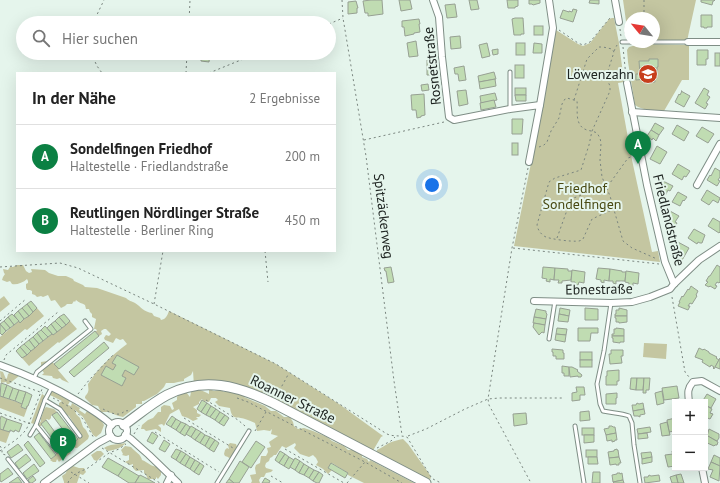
<!DOCTYPE html>
<html lang="de">
<meta charset="utf-8">
<style>
:root{--surface:#fff;--page:#f6f6f6;--text:#222;--muted:#767676;--line:#e0e0e0;--accent:#0b8043}
body{margin:0;font-family:"PT Sans",sans-serif;background:var(--page);color:var(--text)}
.controls{position:absolute;right:12px;bottom:12px;display:grid;overflow:hidden;border-radius:0px;box-shadow:0 4px 16px #0002}
.controls button{width:36px;height:36px;display:grid;place-items:center;padding:0;border:0;border-bottom:1px solid var(--line);background:var(--surface);color:var(--text);font:20px sans-serif}
.compass{position:absolute;left:624px;top:12px;width:36px;height:36px;border-radius:50%;background:var(--surface);box-shadow:0 4px 16px #0002;rotate:300deg}
.you{position:absolute;left:432px;top:185px;width:14px;height:14px;margin:-10px;border:3px solid #fff;border-radius:50%;background:#1a73e8;box-shadow:0 0 0 6px #1a73e833}
.badge{display:grid;place-items:center;width:26px;height:26px;border-radius:50%;background:var(--accent);color:#fff;font-size:13px;font-weight:700}
.pin{position:absolute;translate:-50% -33px;filter:drop-shadow(0 1px 2px #0008)}
.pin::after{content:'';position:absolute;top:21px;width:14px;height:12px;background:inherit;clip-path:polygon(0 0,100% 0,50% 100%)}
.list{margin:0;padding:0;list-style:none}
h2{display:flex;justify-content:space-between;align-items:center;height:52px;margin:0;padding:0 16px;font-size:17px}
h2 small{font-size:13px;font-weight:400;color:var(--muted)}
.list li{display:grid;grid-template-columns:26px 1fr auto;gap:12px;align-items:center;box-sizing:border-box;height:64px;padding:0 16px;border-top:1px solid var(--line)}
.list b{display:block;font-size:15px;white-space:nowrap}
.list p{margin:0;font-size:13px;white-space:nowrap;color:var(--muted)}
.list em{font-size:13px;font-style:normal;color:var(--muted)}
.icon{flex:none;width:22px;height:22px;fill:none;stroke:currentColor;stroke-width:2;stroke-linecap:round;stroke-linejoin:round}
.map{position:relative;flex:none;width:720px;height:483px;overflow:hidden}
.search{position:absolute;background:var(--surface);box-shadow:0 4px 16px #0002;left:16px;top:16px;width:320px;height:44px;display:flex;align-items:center;gap:10px;box-sizing:border-box;padding:0 14px;border-radius:22px;color:var(--muted);font-size:15px}
.panel{position:absolute;background:var(--surface);box-shadow:0 4px 16px #0002;left:16px;top:72px;width:320px;height:180px;border-radius:0px}
.map>svg:first-child{display:block}
.green{fill:#c4c6a1}
.building{fill:#c0dcb2;stroke:#97a093}
.lines{fill:none;stroke-linecap:round;stroke-linejoin:round}
.lane-casing{stroke:#7f8e86;stroke-width:5}
.street-casing{stroke:#7f8e86;stroke-width:8}
.secondary-casing{stroke:#7f8e86;stroke-width:11}
.path{stroke:#7a857f;stroke-width:1;stroke-dasharray:2 3;stroke-linecap:butt}
.lane{stroke:#fff;stroke-width:3}
.street{stroke:#fff;stroke-width:6}
.secondary{stroke:#fff;stroke-width:9}
.labels{text-anchor:middle;stroke-width:4;stroke-linejoin:round;paint-order:stroke}
.street-label{font-size:14px;fill:#202623;stroke:#e5f5ec}
.poi-label{font-size:14px;fill:#202623;stroke:#e5f5ec;text-anchor:end}
.park-label{font-size:14px;fill:#494a13;stroke:#e5f5ec}
</style>
<div class="map">
<svg width="720" height="483" viewBox="0 0 720 483">
<rect width="100%" height="100%" fill="#e5f5ec"/>
<!-- green -->
<g class="green">
<polygon points="623,0 696,0 687,41 654,42 654,18 630,18 629,42"/>
<polygon points="612,18 614,18 619,43 624,82 618,83 632,160 652,252 658,251 660,262 514,246 543,105 556,30 578,44 583,46 590,43 609,19"/>
<path d="M640,44L689,45V80H682L664,111C654,110 643,111 635,105L628,62L627,50L629,47Z"/>
<path d="M17,265H23L26,271L29,273L32,272L31,269L45,270L49,273L58,276H66L73,279L74,281L83,285L85,287L97,288L126,298C129,301 131,301 135,303C141,307 144,312 152,313L154,316L160,318L161,320C166,319 167,316 169,311L276,364L339,404L383,436L381,437L371,454L252,393L194,386L193,371L191,375L184,379V381L178,382L174,383H166L164,387L157,394L144,401H142V404H136V407L123,417C117,416 112,413 108,412C105,412 103,412 101,412L98,406L92,405L85,398C85,395 87,395 88,392C89,390 88,386 88,384C98,368 112,355 127,344L123,339L120,340L116,338L113,343L105,340L104,338L106,335L109,336L111,334L106,329H104L101,331L102,334L99,336L95,331H97L96,329H94L96,319L92,317V314L90,312L89,309H86L85,305C82,303 79,303 76,300L75,302L74,301L72,304H67L65,306L61,308L55,300L51,301L48,295L43,297L41,296L37,297L35,295L32,294V291L30,290H27L26,288V284L28,283V281L27,279C23,283 16,285 12,284L10,281L7,282L2,280L3,277L5,274L4,273L3,269L8,270L10,267H13Z"/>
<polygon points="4,296 10,304 0,312 0,299"/>
<polygon points="37,308 44,316 27,330 25,329 0,350 0,337 19,321 20,323"/>
<polygon points="70,321 77,329 59,343 58,342 29,366 22,358 52,334 53,335"/>
<polygon points="644,343 667,344 666,359 643,357"/>
<path d="M48,361C53,361 55,365 59,369L58,370L69,383L62,380L60,378L57,379L53,378L52,376L42,375L44,373L42,370L43,368L41,366V362Z"/>
<polygon points="0,371 3,372 6,379 7,378 8,374 11,372 19,374 19,376 9,384 7,384 6,382 1,383"/>
<path d="M209,389L214,391L221,390L224,392L227,391L244,392V397L265,406L271,411H276L284,417H290L293,422L294,426L298,429L304,428L313,431L327,437L332,441L344,446L348,450H353L362,455V457L367,459L369,462L370,460L414,483H364L348,475V473L332,463L328,468L332,470L328,474L323,469L316,465L318,462L316,458L313,455L309,457L300,454L294,448L296,445L295,443L286,448L282,446L276,455H274L272,457L270,458L269,461L266,463L265,466L266,468L273,470L271,472L266,473L264,477H261L259,480L260,483H251L252,481L250,475L256,474L255,468L256,465L260,463L261,456H266L268,452L267,448L271,447L269,442L278,436L271,434L272,429L270,431L264,430L257,431L255,423C252,422 249,420 245,419C237,416 232,421 230,408L219,406L215,402L218,400L216,398H211L209,402L204,401L202,399L199,402V404L193,407L197,410V413L201,415L199,417H196L198,419L193,421L188,418L182,416L179,409L170,414L164,426L162,424L158,425L161,428V432L156,429L146,431L144,429H141L142,425L148,420L153,418L158,412H161V407L164,405L170,406L172,410L174,409L172,403L177,400V397L180,393L186,392L190,397L191,392C198,388 203,391 209,394Z"/>
<polygon points="52,391 70,401 68,405 71,406 72,403 80,408 79,410 85,414 87,411 101,420 104,425 101,433 96,437 93,435 83,417 75,410 76,414 80,418 83,427 86,430 89,436 88,439 77,448 75,448 73,443 77,439 80,434 69,416 65,414 62,408 59,407 59,403 62,401 50,395"/>
<polygon points="42,394 45,396 34,424 31,423"/>
<polygon points="0,396 22,404 21,407 25,409 27,406 28,406 24,417 0,408"/>
<path d="M46,407L54,409L57,412L51,416V418L49,420L47,419L41,424L42,425L41,426H39L38,425L41,421V418C43,415 43,409 46,407Z"/>
<polygon points="0,429 10,432 6,443 0,441"/>
<path d="M403,439L408,444L430,475L431,478L429,480H427L376,453L377,450C382,448 385,445 389,443C393,441 398,440 403,439Z"/>
<path d="M126,443C121,448 115,450 108,451L104,448C111,443 118,445 126,443Z"/>
<polygon points="230,443 236,444 237,447 235,450 236,452 236,456 229,458 228,457 225,456 224,454 225,450 227,448 229,449 228,445"/>
<polygon points="66,444 70,446 70,448 69,450 71,453 60,461 59,462 57,459 56,462 53,462 50,460 56,455 56,453 59,453 59,449 62,450 66,447"/>
<path d="M125,446L131,447C135,452 141,454 142,460C149,463 150,466 158,467L161,471V475L158,479L156,477V479H148L146,475L144,473V470L136,471L133,468V464L130,465L125,462L129,460V455L126,456L122,455L123,454L121,450Z"/>
<polygon points="97,451 101,451 104,454 97,461 94,460 91,455"/>
<polygon points="73,466 79,468 84,468 86,472 83,475 80,474 77,483 64,483 64,482 62,476 66,473 67,469"/>
</g>
<!-- building -->
<g class="building">
<polygon points="371,0 382,0 383,14 368,16 368,13 365,13 363,1"/>
<polygon points="399,0 410,0 412,9 401,11"/>
<polygon points="469,0 477,0 479,9 471,10"/>
<polygon points="507,0 518,0 518,6 515,7 515,8 508,8"/>
<polygon points="529,0 540,0 540,3 533,5 532,4 529,4"/>
<polygon points="590,0 599,0 599,4 589,3"/>
<polygon points="701,0 715,0 714,1 713,1 712,5 701,2"/>
<polygon points="356,1 358,8 357,8 357,13 348,14 348,2"/>
<polygon points="455,4 457,17 447,18 445,5"/>
<polygon points="573,9 577,10 573,22 560,18 563,10 569,12 569,11 572,12"/>
<polygon points="701,15 712,15 712,27 707,27 707,28 704,28 704,27 701,27"/>
<polygon points="515,18 523,18 524,34 521,34 521,35 514,35 512,19"/>
<polygon points="419,19 420,24 419,24 420,32 414,33 414,34 405,36 404,27 402,27 402,21"/>
<rect x="534" y="26" width="9" height="9"/>
<rect x="625" y="27" width="5" height="6"/>
<polygon points="460,36 461,48 451,49 450,37"/>
<polygon points="416,41 418,56 409,57 407,43"/>
<polygon points="487,43 490,56 482,58 479,45"/>
<rect x="516" y="43" width="9" height="12"/>
<polygon points="534,43 542,44 542,53 533,53"/>
<polygon points="498,49 498,54 493,55 492,50"/>
<polygon points="697,50 708,50 708,59 706,59 706,65 697,65"/>
<polygon points="201,53 210,53 209,62 201,61"/>
<rect x="715" y="53" width="5" height="13"/>
<polygon points="433,59 434,75 427,75 427,60"/>
<polygon points="649,59 658,59 658,67 657,67 657,74 655,74 655,82 646,82 646,79 636,80 636,74 640,74 639,61 649,61"/>
<rect x="515" y="65" width="9" height="13"/>
<polygon points="464,66 466,80 459,81 458,74 455,74 454,68"/>
<polygon points="494,72 496,79 479,82 478,76"/>
<polygon points="495,79 496,86 480,89 479,82"/>
<polygon points="428,84 429,90 422,91 421,85"/>
<rect x="515" y="88" width="11" height="7"/>
<polygon points="704,88 709,91 707,95 710,97 706,103 708,104 705,109 695,103"/>
<polygon points="466,90 468,104 459,106 457,91"/>
<polygon points="681,91 690,96 684,107 675,102 679,94 680,95 682,91"/>
<polygon points="495,93 497,100 481,103 480,96"/>
<polygon points="424,94 425,115 421,116 421,117 417,118 416,110 412,110 411,95"/>
<polygon points="515,95 526,95 526,101 516,101"/>
<polygon points="494,100 496,107 481,110 480,103"/>
<polygon points="512,119 523,119 522,134 512,134"/>
<polygon points="655,123 664,128 659,135 651,130"/>
<polygon points="677,125 689,132 684,141 672,134"/>
<polygon points="702,127 714,134 708,143 696,136"/>
<polygon points="651,130 659,135 656,141 653,138 652,140 647,136"/>
<rect x="512" y="143" width="6" height="12"/>
<polygon points="657,146 667,152 660,164 650,159"/>
<polygon points="678,164 690,171 686,177 684,176 682,180 672,174"/>
<polygon points="715,168 720,171 720,177 718,180 720,181 717,186 707,180 710,175 711,176"/>
<polygon points="663,181 673,186 670,191 668,190 665,196 657,192"/>
<polygon points="707,190 720,198 718,203 713,200 709,205 701,200"/>
<polygon points="678,192 687,197 684,201 683,200 680,206 672,202"/>
<polygon points="670,211 679,216 675,222 677,223 674,228 664,221"/>
<polygon points="713,218 720,222 720,232 719,233 708,226"/>
<polygon points="694,229 705,235 702,243 700,243 698,242 697,244 688,238"/>
<polygon points="676,241 689,248 681,262 678,262 677,259 671,256 675,250 672,249"/>
<polygon points="717,265 720,267 720,282 719,283 717,282 715,285 717,286 715,289 710,286 709,287 705,285 708,282 706,281 709,276 710,276"/>
<polygon points="391,267 394,282 388,283 386,271 385,271 384,268"/>
<polygon points="543,267 555,268 554,280 550,279 550,282 546,281 547,279 542,278"/>
<polygon points="555,268 568,269 568,271 572,271 571,280 562,281 562,283 558,283 559,280 554,280"/>
<polygon points="598,268 610,269 609,281 604,280 604,283 601,282 601,280 596,279"/>
<polygon points="610,269 622,271 622,272 626,272 625,281 616,281 616,284 613,283 613,281 609,281"/>
<polygon points="572,270 585,272 584,283 579,282 578,285 575,285 575,282 571,282"/>
<polygon points="626,271 639,273 638,284 633,283 633,286 629,285 629,283 625,282"/>
<polygon points="691,286 698,291 696,295 697,296 692,304 690,303 688,306 690,306 688,310 678,306 680,302 679,302 682,296 683,297 688,289 689,290"/>
<polygon points="31,301 37,308 33,312 27,304"/>
<polygon points="27,304 33,312 29,316 22,308"/>
<polygon points="22,308 29,316 24,319 18,311"/>
<polygon points="560,308 570,310 569,316 559,314"/>
<polygon points="585,308 598,309 598,320 585,320"/>
<polygon points="619,308 627,310 627,316 615,316 615,314 616,314 616,310 619,310"/>
<polygon points="536,309 546,311 546,313 547,314 546,319 534,317"/>
<polygon points="18,311 24,319 20,323 14,315"/>
<polygon points="12,314 19,321 14,325 8,317"/>
<polygon points="64,314 70,321 66,325 59,317"/>
<polygon points="559,314 569,316 568,322 558,321"/>
<polygon points="615,316 627,316 627,322 619,323 619,322 616,322 616,318 615,318"/>
<polygon points="8,317 14,325 10,328 4,321"/>
<polygon points="59,317 66,325 62,328 55,321"/>
<polygon points="534,317 546,319 545,325 533,323"/>
<polygon points="4,321 10,328 6,331 0,324"/>
<polygon points="55,321 62,328 57,332 51,324"/>
<polygon points="534,323 545,325 544,333 542,332 539,335 533,327"/>
<polygon points="0,324 6,331 2,335 0,333"/>
<polygon points="51,324 57,332 53,335 47,328"/>
<polygon points="45,326 52,334 48,337 41,330"/>
<polygon points="557,328 567,329 566,335 556,334"/>
<polygon points="578,328 598,328 598,333 591,333 590,341 578,341"/>
<polygon points="616,328 624,329 624,336 612,336 612,334 614,334 614,329 616,329"/>
<polygon points="41,330 48,337 43,341 37,333"/>
<polygon points="95,331 99,336 59,369 54,364"/>
<polygon points="37,333 43,341 39,344 33,337"/>
<polygon points="556,334 566,335 565,342 555,340"/>
<polygon points="612,336 624,336 624,342 620,342 620,343 613,342 613,338 612,338"/>
<polygon points="33,337 39,344 35,348 29,340"/>
<polygon points="29,340 35,348 31,351 24,344"/>
<polygon points="104,342 109,348 74,377 69,372"/>
<polygon points="24,344 31,351 27,355 20,347"/>
<polygon points="20,347 27,355 22,358 16,351"/>
<polygon points="699,348 703,350 704,349 709,352 709,353 717,357 716,358 719,360 714,369 713,368 714,367 711,365 710,367 702,362 703,360 695,357"/>
<polygon points="552,349 563,350 563,353 564,353 564,359 556,359 556,356 553,356 553,352 552,352"/>
<polygon points="611,350 623,350 623,356 621,356 622,363 610,364 609,354 611,354"/>
<rect x="580" y="352" width="12" height="8"/>
<polygon points="117,355 139,367 134,375 125,370 122,376 126,378 122,386 101,375 106,366 113,370 116,365 112,363"/>
<polygon points="720,358 720,369 715,367"/>
<rect x="580" y="360" width="12" height="7"/>
<polygon points="562,366 569,367 569,376 564,376 564,373 562,373"/>
<polygon points="569,367 572,367 578,370 577,371 582,375 581,377 578,377 578,376 570,377"/>
<polygon points="619,370 619,381 617,381 617,385 606,385 606,376 607,376 607,371"/>
<polygon points="631,378 637,378 636,390 630,389"/>
<polygon points="637,378 644,378 643,390 636,390"/>
<polygon points="644,378 650,378 649,390 646,390 646,393 643,393"/>
<polygon points="1,383 7,385 3,397 0,396"/>
<polygon points="7,385 13,388 9,399 3,397"/>
<polygon points="677,386 679,398 664,400 662,388"/>
<polygon points="576,387 584,387 585,395 580,395 580,400 572,401 572,393 577,392"/>
<polygon points="13,388 19,390 15,401 9,399"/>
<polygon points="19,390 26,392 22,404 15,401"/>
<polygon points="662,391 664,403 657,405 655,393"/>
<polygon points="26,392 32,395 28,406 27,406 26,409 21,407"/>
<polygon points="617,393 617,398 616,398 616,404 606,404 606,394"/>
<polygon points="707,394 716,399 711,408 705,405 705,402 702,402"/>
<polygon points="202,400 207,403 201,412 197,409"/>
<polygon points="207,403 211,406 206,415 201,412"/>
<polygon points="637,403 639,404 643,403 644,409 633,411 632,405 636,405"/>
<polygon points="705,405 712,409 710,413 713,414 710,419 705,417"/>
<polygon points="211,406 216,409 210,417 206,415"/>
<polygon points="216,409 220,412 215,420 210,417"/>
<polygon points="644,409 645,414 640,415 640,417 638,416 634,416 633,411"/>
<polygon points="589,411 590,420 580,421 580,412"/>
<polygon points="57,412 78,439 73,443 52,415"/>
<polygon points="220,412 225,415 219,423 215,420"/>
<polygon points="526,413 527,424 514,426 513,414"/>
<polygon points="225,415 229,418 224,426 219,423"/>
<polygon points="1,416 7,419 3,430 0,429 0,420"/>
<polygon points="172,416 176,419 171,427 166,424"/>
<polygon points="675,418 675,431 669,432 667,420"/>
<polygon points="7,419 22,424 19,432 15,430 14,432 10,430 10,432 3,430"/>
<polygon points="176,419 181,422 176,430 171,427"/>
<polygon points="46,420 66,447 61,450 41,424"/>
<polygon points="181,422 186,424 180,433 176,430"/>
<polygon points="667,422 670,435 662,436 660,424"/>
<polygon points="186,424 190,427 185,436 180,433"/>
<polygon points="191,426 196,429 191,437 186,434"/>
<polygon points="609,426 612,426 613,427 615,427 616,433 606,435 604,429 609,428"/>
<polygon points="650,427 651,432 638,434 637,429"/>
<rect x="582" y="428" width="12" height="7"/>
<polygon points="196,429 201,432 195,440 191,437"/>
<polygon points="709,429 719,434 719,438 717,441 707,436"/>
<polygon points="152,432 158,436 153,444 147,441"/>
<polygon points="201,432 205,435 200,443 195,440"/>
<polygon points="39,433 56,455 51,459 34,437"/>
<polygon points="616,433 617,440 615,440 615,441 612,442 612,440 607,441 606,435"/>
<polygon points="647,433 648,438 638,439 638,434"/>
<polygon points="205,435 210,437 205,446 200,443"/>
<polygon points="584,435 594,435 594,442 584,443"/>
<polygon points="708,436 718,442 717,445 715,445 714,446 705,442"/>
<polygon points="210,437 215,440 209,449 205,446"/>
<polygon points="164,440 170,444 165,452 159,449"/>
<polygon points="215,440 219,443 214,452 209,449"/>
<polygon points="28,441 45,463 40,467 24,445"/>
<polygon points="256,441 265,447 251,468 242,462"/>
<polygon points="18,444 23,450 11,458 7,452"/>
<polygon points="176,449 181,451 176,460 171,457"/>
<polygon points="617,449 617,450 618,450 619,457 609,458 608,452 614,451 614,450"/>
<rect x="586" y="450" width="11" height="7"/>
<polygon points="675,450 675,463 674,463 672,451"/>
<polygon points="181,451 186,454 180,463 176,460"/>
<polygon points="280,451 285,454 279,463 275,460"/>
<polygon points="651,452 652,457 642,459 641,453"/>
<polygon points="26,454 31,460 19,469 15,463"/>
<polygon points="186,454 190,457 185,466 180,463"/>
<polygon points="285,454 289,457 284,466 279,463"/>
<polygon points="673,454 675,466 668,467 665,455"/>
<polygon points="714,455 720,458 720,466 711,462"/>
<polygon points="190,457 195,460 190,469 185,466"/>
<polygon points="289,457 294,460 289,469 284,466"/>
<polygon points="588,457 597,457 598,464 588,464"/>
<polygon points="619,457 621,463 619,463 619,465 616,465 616,464 610,465 609,458"/>
<polygon points="652,457 652,462 642,464 642,459"/>
<polygon points="108,458 124,467 118,476 102,467"/>
<polygon points="295,458 300,461 295,470 290,467"/>
<polygon points="195,460 200,463 194,472 190,469"/>
<polygon points="240,461 249,467 239,483 234,483 229,479"/>
<polygon points="300,461 304,464 299,473 295,470"/>
<polygon points="711,462 720,466 719,481 710,477 713,470 708,469"/>
<polygon points="200,463 204,466 199,475 194,472"/>
<polygon points="331,463 348,473 345,478 328,468"/>
<polygon points="34,464 39,471 27,479 23,473"/>
<polygon points="304,464 309,467 304,475 299,473"/>
<polygon points="124,467 139,476 135,483 129,483 118,476"/>
<polygon points="309,467 314,470 309,478 304,475"/>
<polygon points="8,468 13,474 1,482 0,480 0,474"/>
<polygon points="314,470 319,472 313,481 309,478"/>
<polygon points="319,472 323,475 319,483 317,483 313,481"/>
<polygon points="593,472 600,472 600,483 592,483"/>
<polygon points="617,473 620,473 620,474 622,473 623,480 613,482 612,475 617,474"/>
<polygon points="681,474 684,483 678,483 676,475"/>
<polygon points="140,475 148,479 155,483 135,483"/>
<polygon points="649,475 651,476 659,475 660,481 645,483 644,477 648,477"/>
<polygon points="676,475 678,483 672,483 670,477"/>
<polygon points="33,476 36,480 32,483 30,483 28,480"/>
<polygon points="18,477 22,483 9,483"/>
<polygon points="265,478 270,481 269,483 262,483"/>
<polygon points="229,479 234,483 226,483"/>
<polygon points="623,480 624,483 614,483 613,482"/>
</g>
<g class="lines">
<!-- lane casing -->
<g class="lane-casing">
<g id="lane">
<polyline points="622,42 635,42"/>
<polyline points="654,42 688,42"/>
<polyline points="510,109 510,72"/>
<path d="M611,303L604,351L597,384L600,404L603,411C612,413 621,413 629,416L632,423L634,445L640,483"/>
<polyline points="549,339 555,301"/>
<polyline points="34,378 37,372 91,329 85,321"/>
<polyline points="45,400 60,409 80,436"/>
<polyline points="36,425 57,451"/>
<polyline points="575,426 584,483"/>
<polyline points="30,435 36,425 45,400 52,387"/>
<polyline points="8,459 27,483"/>
<polyline points="217,483 249,431"/>
</g>
</g>
<!-- street casing -->
<g class="street-casing">
<g id="street">
<polyline points="433,0 439,17 442,57 449,117 454,120 510,109 540,105 529,162"/>
<polyline points="615,0 619,22"/>
<polyline points="688,42 720,42"/>
<polyline points="627,83 647,185 665,262 674,284"/>
<polyline points="540,105 553,28 549,0"/>
<polyline points="632,112 720,118"/>
<polyline points="697,185 720,144"/>
<polyline points="534,301 611,303 632,302 650,297 670,289 674,284 699,260 720,246"/>
<path d="M0,365C28,375 54,387 79,402C91,409 102,416 112,425"/>
<path d="M689,402C688,393 687,389 693,382L702,381L720,391"/>
<circle cx="118" cy="431" r="9"/>
<polyline points="125,435 131,439 149,455 178,483"/>
<polyline points="702,468 705,483"/>
<polyline points="44,483 98,443 111,436"/>
<polyline points="167,483 171,475"/>
</g>
</g>
<!-- secondary casing -->
<g class="secondary-casing">
<path id="secondary" d="M124,425C138,415 152,403 167,395C204,376 238,386 273,403L426,483"/>
</g>
<!-- path -->
<g class="path">
<polyline points="342,0 343,18 366,156 394,381 402,435"/>
<polyline points="644,0 644,18"/>
<polyline points="93,23 104,0"/>
<polyline points="189,23 190,0"/>
<polyline points="329,24 343,18"/>
<polyline points="620,29 621,37"/>
<polyline points="559,30 578,43 583,45 590,42 609,19 611,17"/>
<polyline points="623,47 626,77"/>
<polyline points="614,51 617,45"/>
<polyline points="91,53 97,66 102,73 103,73"/>
<polyline points="186,73 187,53"/>
<polyline points="209,73 258,53"/>
<path d="M574,100L587,59L599,47H603L612,49L614,52L606,77L610,86V91L592,131L589,145L581,170L555,178L549,182L537,225C538,230 540,233 544,236C548,239 572,242 579,241L582,240L583,239L592,219L614,209"/>
<polyline points="364,140 444,122"/>
<path d="M539,147L544,145L547,142L551,131L559,118L562,104L565,99L567,98L577,101C578,110 574,126 587,130C590,131 593,131 597,133L600,138L601,143L600,160L602,177L610,196L623,241L632,248L657,259"/>
<polyline points="528,168 512,248 488,399 489,405 531,483"/>
<polyline points="557,238 571,199 606,186 610,183 628,158 634,156"/>
<polyline points="513,248 659,264"/>
<polyline points="265,251 268,282"/>
<path d="M0,267L60,263L78,268L154,304L276,364L387,434C394,437 400,435 407,437L431,477"/>
<polyline points="672,297 685,372 689,377"/>
<polyline points="154,304 163,251"/>
<polyline points="0,321 26,299"/>
<polyline points="4,360 6,355 58,312"/>
<polyline points="0,378 43,393"/>
<polyline points="78,394 90,379 114,354"/>
<polyline points="277,395 289,373"/>
<path d="M53,398C63,403 75,409 82,418C87,425 90,432 94,438"/>
<polyline points="237,398 248,402 275,416 365,462 402,483"/>
<polyline points="206,400 238,420 245,426"/>
<path d="M103,409C107,411 114,415 120,414C125,412 124,410 130,411"/>
<polyline points="0,413 31,424"/>
<polyline points="184,418 233,448"/>
<polyline points="255,431 266,412"/>
<polyline points="155,432 219,472"/>
<polyline points="134,434 139,426 139,425"/>
<polyline points="408,436 426,429 465,409 488,399 499,398 563,398"/>
<polyline points="0,446 2,449 2,454 6,455"/>
<polyline points="102,448 160,483"/>
<polyline points="377,448 391,441 395,437"/>
<polyline points="285,449 344,483"/>
<path d="M0,451C9,444 21,438 27,428L42,389"/>
<polyline points="71,472 89,483"/>
<polyline points="271,476 283,483"/>
<polyline points="433,479 441,483"/>
<polyline points="68,483 69,480 75,474 88,468 109,453 119,449 126,444"/>
<polyline points="347,483 365,462"/>
</g>
<!-- lane -->
<use href="#lane" class="lane"/>
<!-- street -->
<use href="#street" class="street"/>
<!-- secondary -->
<use href="#secondary" class="secondary"/>
</g>
<!-- icons -->
<defs>
<g id="school-disc" transform="scale(1)"><circle r="9.5" fill="#c73e1c" stroke="#e5f5ec"/><path d="M0-5L7-2L0 1L-7-2ZM-4 1L0 2.5L4 1V4Q0 6-4 4Z" fill="#fff"/></g>
</defs>
<g fill-rule="evenodd">
<use href="#school-disc" x="648" y="74"/>
</g>
<g class="labels">
<!-- street labels -->
<g class="street-label">
<text transform="translate(432 66) rotate(-96)" y="5">Rosnetstraße</text>
<text transform="translate(384 216) rotate(83)" y="5">Spitzäckerweg</text>
<text transform="translate(669 220) rotate(76)" y="5">Friedlandstraße</text>
<text transform="translate(599 289) rotate(-1)" y="5">Ebnestraße</text>
<text transform="translate(293 399) rotate(26)" y="5">Roanner Straße</text>
</g>
<!-- poi labels -->
<g class="poi-label">
<text x="634" y="79">Löwenzahn</text>
</g>
<!-- park labels -->
<g class="park-label">
<text x="582" y="193">Friedhof<tspan x="582" dy="16">Sondelfingen</tspan></text>
</g>
</g>
</svg>
<div class="controls">
<button>+</button>
<button>−</button>
</div>
<svg class="compass" viewBox="-18 -18 36 36"><path d="M0-13l5 13h-10z" fill="#e53935"/><path d="M0 13l5-13h-10z" fill="#767676"/></svg>
<div class="you"></div>
<div class="pin badge" style="left:638px;top:164px">A</div>
<div class="pin badge" style="left:63px;top:461px">B</div>
<div class="search"><svg class="icon" aria-label="search" viewBox="0 0 24 24"><circle cx="10" cy="10" r="6"/><path d="M15 15l6 6"/></svg>Hier suchen</div>
<section class="panel">
<h2>In der Nähe<small>2 Ergebnisse</small></h2>
<ul class="list">
<li><span class="badge">A</span><div><b>Sondelfingen Friedhof</b><p>Haltestelle · Friedlandstraße</p></div><em>200 m</em></li>
<li><span class="badge">B</span><div><b>Reutlingen Nördlinger Straße</b><p>Haltestelle · Berliner Ring</p></div><em>450 m</em></li>
</ul>
</section>
</div>
